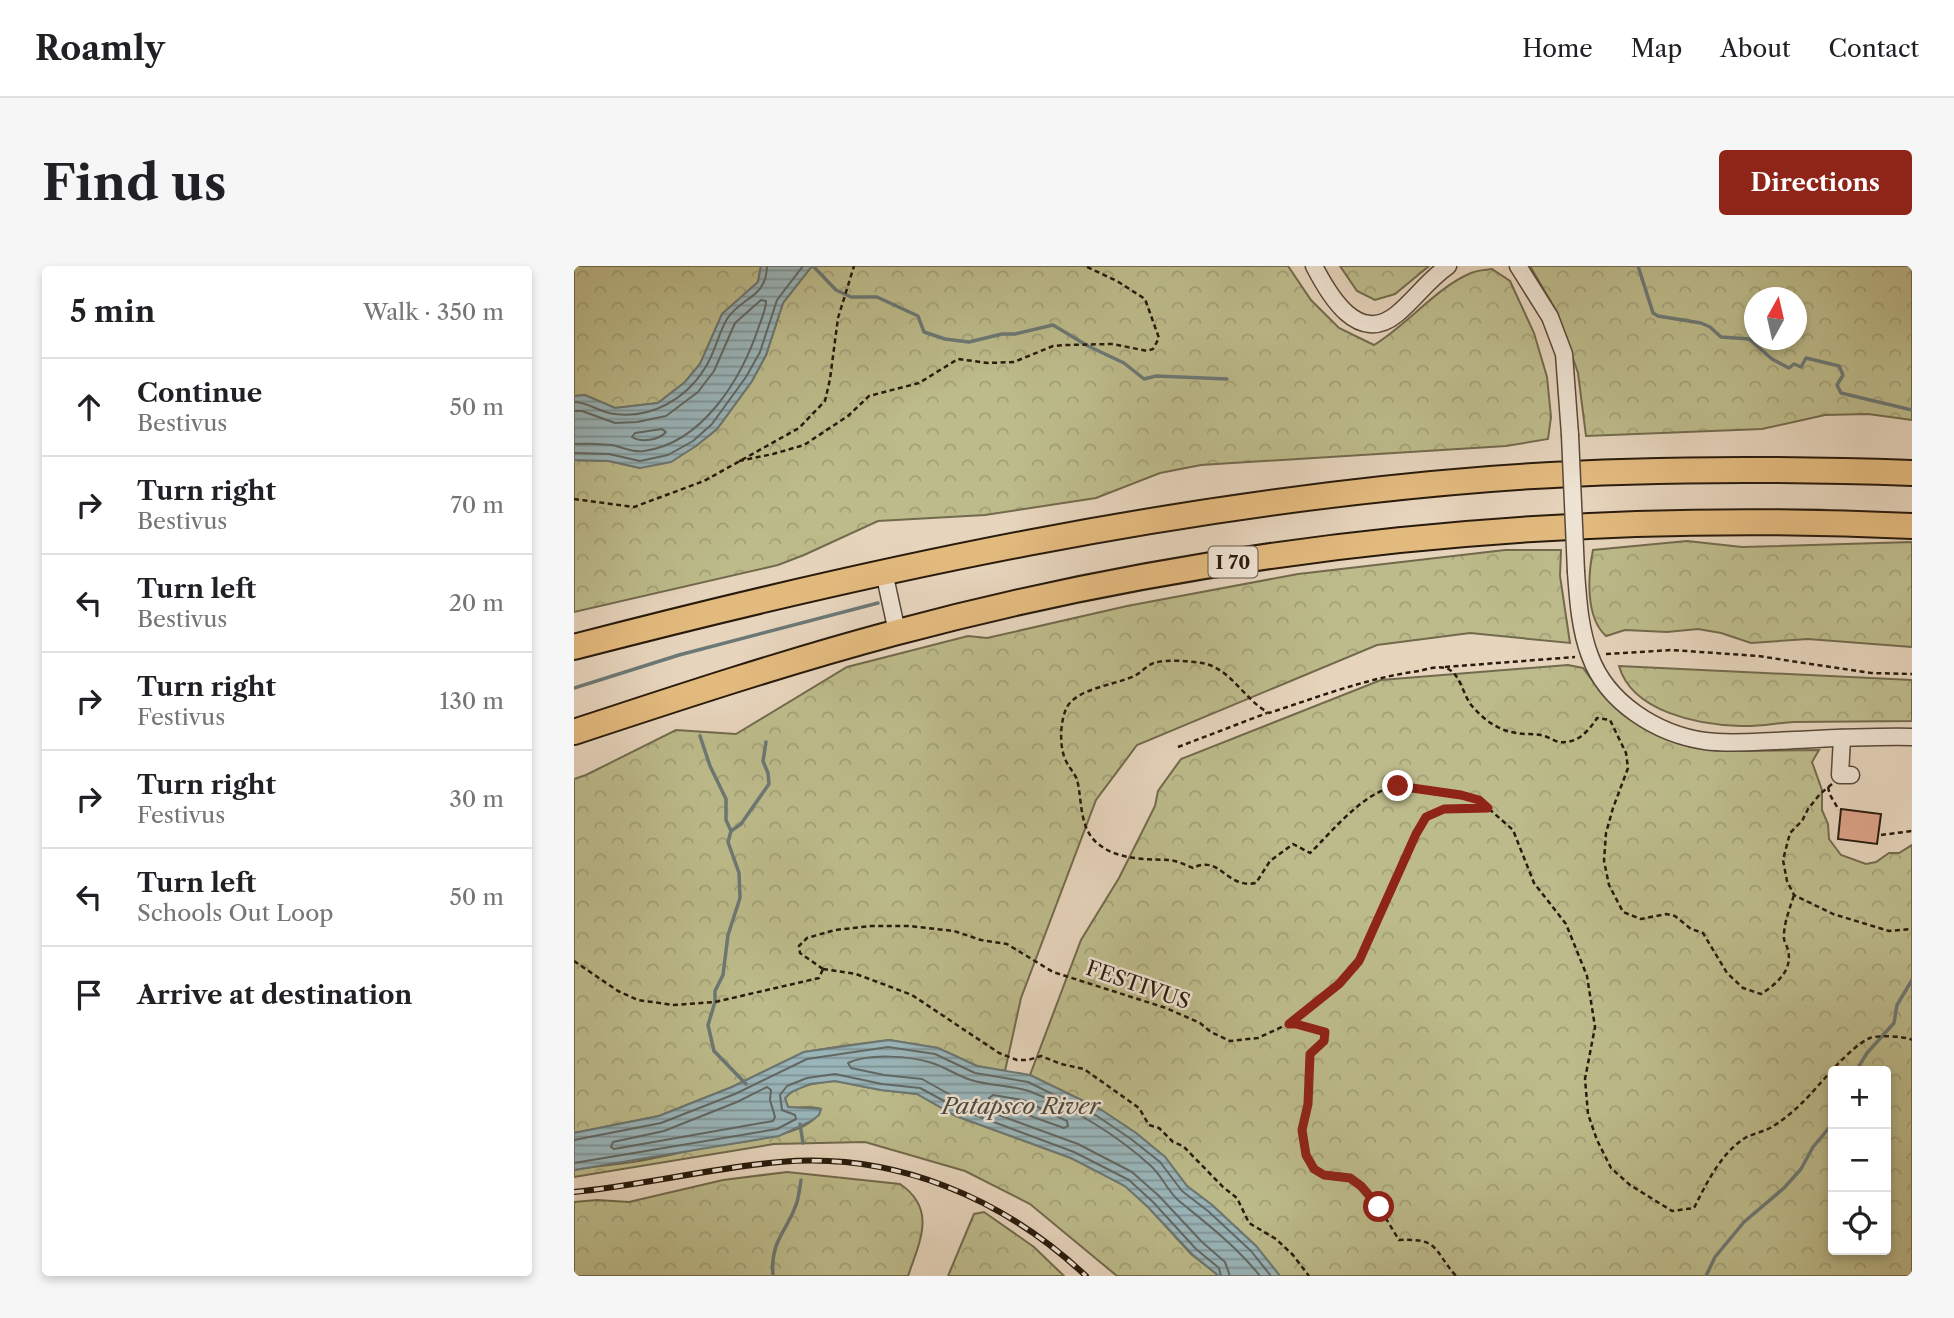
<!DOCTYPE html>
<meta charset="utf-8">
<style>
:root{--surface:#fff;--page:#f6f6f6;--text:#202124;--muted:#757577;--line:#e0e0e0;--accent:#8f2418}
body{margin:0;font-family:"Libre Caslon Text",serif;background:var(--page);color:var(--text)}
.controls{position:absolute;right:21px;bottom:21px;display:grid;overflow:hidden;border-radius:7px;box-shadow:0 4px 10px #0003}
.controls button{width:63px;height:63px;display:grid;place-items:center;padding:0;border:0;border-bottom:2px solid var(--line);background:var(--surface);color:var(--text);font:35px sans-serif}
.compass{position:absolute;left:1170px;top:21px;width:63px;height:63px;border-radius:50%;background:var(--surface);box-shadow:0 4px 10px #0003;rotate:8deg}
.stop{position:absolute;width:21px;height:21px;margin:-16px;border:5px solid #8f2418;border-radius:50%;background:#fff}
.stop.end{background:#8f2418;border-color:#fff;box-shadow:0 2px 7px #0008}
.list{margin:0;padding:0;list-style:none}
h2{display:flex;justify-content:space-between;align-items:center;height:91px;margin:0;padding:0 28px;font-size:30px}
h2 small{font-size:23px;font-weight:400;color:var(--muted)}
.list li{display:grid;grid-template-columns:46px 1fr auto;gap:21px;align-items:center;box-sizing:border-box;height:98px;padding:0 28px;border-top:2px solid var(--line)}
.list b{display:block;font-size:26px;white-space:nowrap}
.list p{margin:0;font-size:23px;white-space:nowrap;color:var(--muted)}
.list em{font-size:23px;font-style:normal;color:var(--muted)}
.icon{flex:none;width:38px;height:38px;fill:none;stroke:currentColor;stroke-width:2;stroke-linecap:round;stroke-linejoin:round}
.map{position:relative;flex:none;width:1338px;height:1010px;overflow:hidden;border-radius:7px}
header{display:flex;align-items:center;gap:42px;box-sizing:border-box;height:98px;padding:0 35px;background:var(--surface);border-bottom:2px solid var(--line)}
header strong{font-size:33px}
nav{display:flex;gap:38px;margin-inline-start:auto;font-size:24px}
.intro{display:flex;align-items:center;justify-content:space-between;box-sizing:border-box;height:168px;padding:0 42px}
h1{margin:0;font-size:49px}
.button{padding:18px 32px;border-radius:7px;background:var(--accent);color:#fff;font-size:24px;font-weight:700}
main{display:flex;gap:42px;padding:0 42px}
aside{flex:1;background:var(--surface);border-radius:7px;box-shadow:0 4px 10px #0003}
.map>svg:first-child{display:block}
.forest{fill:url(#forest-crowns);stroke:#726a4c;stroke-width:2;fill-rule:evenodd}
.water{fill:url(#water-rules);stroke:#6c7875;stroke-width:2}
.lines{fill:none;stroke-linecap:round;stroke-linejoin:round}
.shore{stroke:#616864;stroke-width:2}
.stream{stroke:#6c7875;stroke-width:3.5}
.building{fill:#dda287;stroke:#281a0c;stroke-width:2}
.minor-casing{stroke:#584838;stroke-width:19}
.highway-casing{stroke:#281a0c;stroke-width:28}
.path{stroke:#281a0c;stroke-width:2.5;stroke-dasharray:5 3.5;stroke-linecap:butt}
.minor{stroke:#efe3d3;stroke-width:16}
.highway{stroke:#e3ba7e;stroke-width:24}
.rail-casing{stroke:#281a0c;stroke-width:6}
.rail{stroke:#efe3d3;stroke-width:3.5;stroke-dasharray:10;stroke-linecap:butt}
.minor-bridge-casing{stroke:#584838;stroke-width:19;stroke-linecap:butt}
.minor-bridge{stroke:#efe3d3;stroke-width:16}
.route{stroke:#8f2418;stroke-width:9}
.labels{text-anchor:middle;stroke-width:5;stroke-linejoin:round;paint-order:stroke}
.shield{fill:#efe3d3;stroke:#645648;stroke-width:2}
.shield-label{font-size:19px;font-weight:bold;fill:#281a0c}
.street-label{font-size:21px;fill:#281a0c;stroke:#efe3d3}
.water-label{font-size:23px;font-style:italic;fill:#4a4941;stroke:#efe3d3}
</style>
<header>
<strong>Roamly</strong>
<nav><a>Home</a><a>Map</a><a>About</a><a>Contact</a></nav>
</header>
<div class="intro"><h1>Find us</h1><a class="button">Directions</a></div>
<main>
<aside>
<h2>5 min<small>Walk · 350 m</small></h2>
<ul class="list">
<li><svg class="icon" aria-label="ahead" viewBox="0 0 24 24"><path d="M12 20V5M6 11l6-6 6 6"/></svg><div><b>Continue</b><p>Bestivus</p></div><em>50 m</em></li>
<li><svg class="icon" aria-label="right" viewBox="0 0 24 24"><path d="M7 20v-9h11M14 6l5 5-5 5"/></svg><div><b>Turn right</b><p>Bestivus</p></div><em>70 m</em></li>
<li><svg class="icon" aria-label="left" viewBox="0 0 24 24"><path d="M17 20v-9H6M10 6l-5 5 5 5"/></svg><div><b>Turn left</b><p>Bestivus</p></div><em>20 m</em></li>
<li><svg class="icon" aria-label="right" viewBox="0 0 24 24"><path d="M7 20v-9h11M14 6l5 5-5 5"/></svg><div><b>Turn right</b><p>Festivus</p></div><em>130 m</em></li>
<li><svg class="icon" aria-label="right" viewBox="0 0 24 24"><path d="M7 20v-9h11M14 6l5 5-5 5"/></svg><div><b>Turn right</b><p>Festivus</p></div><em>30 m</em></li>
<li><svg class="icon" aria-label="left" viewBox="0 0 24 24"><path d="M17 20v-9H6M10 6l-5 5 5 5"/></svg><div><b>Turn left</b><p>Schools Out Loop</p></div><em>50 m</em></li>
<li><svg class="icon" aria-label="arrive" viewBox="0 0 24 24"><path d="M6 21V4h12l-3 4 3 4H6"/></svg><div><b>Arrive at destination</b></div></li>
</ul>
</aside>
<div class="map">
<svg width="1338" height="1010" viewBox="0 0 1338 1010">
<defs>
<pattern id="forest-crowns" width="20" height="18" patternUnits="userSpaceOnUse" patternTransform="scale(1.75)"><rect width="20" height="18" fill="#bdbb8b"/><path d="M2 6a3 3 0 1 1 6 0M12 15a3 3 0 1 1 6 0" fill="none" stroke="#a2a077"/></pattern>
<pattern id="water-rules" width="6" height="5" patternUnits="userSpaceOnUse" patternTransform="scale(1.75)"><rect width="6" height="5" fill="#9ab6bb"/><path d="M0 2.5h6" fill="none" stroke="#7e9396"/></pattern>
</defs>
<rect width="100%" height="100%" fill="#e6d4bc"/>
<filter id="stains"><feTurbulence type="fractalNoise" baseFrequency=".00286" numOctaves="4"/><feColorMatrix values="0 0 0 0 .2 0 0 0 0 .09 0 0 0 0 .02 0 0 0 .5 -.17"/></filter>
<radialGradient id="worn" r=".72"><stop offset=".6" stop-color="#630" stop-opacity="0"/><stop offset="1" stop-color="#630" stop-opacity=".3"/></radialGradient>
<!-- forest -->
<g class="forest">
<polygon points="0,0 187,0 184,16 148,48 126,98 111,116 84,137 41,142 11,129 0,130"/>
<path d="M238,0H714L737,34L765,62L800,79C833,59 863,21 897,7C903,4 911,4 918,3L936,15L960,67L973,111L977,151L974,173L932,180L627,199L586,207L522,232L411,249L304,255L230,289L204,299L0,346V194L35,195L66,202L122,180L143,163L178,115L192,89L209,37Z"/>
<polygon points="766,0 855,0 821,28 801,34 783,25"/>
<path d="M956,0H1338V154L1294,148L1251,149L1188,163L1012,170L1004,107L983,46ZM1181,32H1223V74H1181Z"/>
<path d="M1113,275L1168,281L1338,276V381L1234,373L1177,377L1147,367L1124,363L1093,366L1051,364L1032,370C1011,351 1014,309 1019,284Z"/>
<polygon points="931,284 987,284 986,310 996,377 896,367 803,379 563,479 522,534 447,732 431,805 403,800 364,782 315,774 269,780 230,786 158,821 85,850 0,867 0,513 12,509 102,464 162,468 273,401 394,370 413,372 553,340 724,308"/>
<path d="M994,399L1009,402L1030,430L1043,442L1093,472L1116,481L1169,485L1245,484L1238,496L1248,524V544L1254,558L1255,573L1267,589L1292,598L1302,596L1315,587H1325L1338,579V1010H706L682,980L638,939L613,920L591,891L562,867L526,843L456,809L507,674L545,612L581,540L584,525L607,493L807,414ZM1259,805H1312V984H1259Z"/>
<path d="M1045,400L1338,414V455C1299,455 1259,456 1220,456C1202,457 1184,461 1167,460C1125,459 1058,446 1045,400Z"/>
<path d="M261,815L307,824L343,828L382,850L497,892L531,909L551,920L574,941L617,988L645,1010H543L456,938L391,905L291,876L200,878L0,911V904C19,900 39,899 59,896C84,892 108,886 133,881C158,876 238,872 247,843C237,839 225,843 214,841L211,832C223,818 244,817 261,815Z"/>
<path d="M213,906L326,918C363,943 346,975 334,1010H0V936L23,934L55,936L149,914Z"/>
<polygon points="410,946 460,981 490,1010 374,1010 400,948"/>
</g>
<!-- water -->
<g class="water">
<polygon points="187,0 238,0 209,37 192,89 178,115 143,163 122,180 97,196 66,202 35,195 0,194 0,130 11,129 41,142 84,137 111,116 126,98 148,48 184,16"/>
<polygon points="315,774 364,782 403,800 456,809 526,843 562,867 591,891 613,920 638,939 682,980 706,1010 645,1010 618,988 574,941 551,920 497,892 382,850 343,828 307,824 261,815 236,818 217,826 211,832 214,841 247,843 245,849 237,855 205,870 0,904 0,867 85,850 158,821 230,786"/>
</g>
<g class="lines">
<!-- shore -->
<g class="shore">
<path d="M0,136C15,136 26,147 41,148C77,153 112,133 131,102C141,87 144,68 153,53C168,30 192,33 193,0"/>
<path d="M0,145H8L41,157L63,156L92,150L124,126L140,105L161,57L187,34L192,35C192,43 188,52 185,60C168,112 129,177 70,185C59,187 48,181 38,179C26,178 12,177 0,178"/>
<path d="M88,163L92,166C85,174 67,177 58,171L61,167Z"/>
<polyline points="0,187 35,188 66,195 94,189 119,175 138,158 172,111 186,86 203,34 229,0"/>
<polygon points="193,821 197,824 196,834 201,851 199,855 40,883 37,881 39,876 90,865 163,836"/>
<polygon points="419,829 449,834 493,855 494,860 490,862 417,836 415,832"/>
<polyline points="0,874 87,857 161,828 233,793 314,781 361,788 401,807 454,816 523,850 557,873 586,896 608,925 634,945 677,985 697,1010"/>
<polyline points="0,897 203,863 222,853 221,849 208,844 206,829 213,820 233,812 261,808 308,818 346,822 385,843 500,886 555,914 579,936 622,983 645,1002 647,1010"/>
<path d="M656,1010L651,996L628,976L585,930L558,906L504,878L389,836L348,813L310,809L277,802L274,797C295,787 336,790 358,797C371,801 384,810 397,814C416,820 436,819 455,825C499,842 543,869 577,900C588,910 593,924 604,934C633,958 662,980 686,1010"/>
</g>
<!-- stream -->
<g class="stream">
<polyline points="239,0 262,24 277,31 303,31 344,50 350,66 371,73 395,76 428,68 441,68 479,59 514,80 550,97 570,113 582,110 653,113"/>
<polyline points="1064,0 1079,47 1084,50 1127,57 1136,61 1147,71 1175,73 1198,93 1215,102 1220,98 1227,101 1232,92 1265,100 1269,109 1263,119 1267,127 1338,144"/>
<polyline points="0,422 105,389 304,337"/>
<polyline points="126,470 136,500 152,533 152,554 157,565"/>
<polyline points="1282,805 1293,787 1320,757 1323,739 1338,714"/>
<polyline points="172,818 140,785 134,759 141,736 141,725 149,709 154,669 166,632 165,607 154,576 157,565 167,558 195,518 194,507 189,495 192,476"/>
<polyline points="226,858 229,877"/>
<path d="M199,1010C196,973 213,967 223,936C225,929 226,921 227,914"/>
<polyline points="1132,1010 1141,991 1170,956 1210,922 1227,903 1239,881 1259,857"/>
</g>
</g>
<!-- building -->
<polygon class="building" points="1267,543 1307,548 1303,578 1264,573"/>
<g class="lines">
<!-- minor casing -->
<g class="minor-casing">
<g id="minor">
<path d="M740,0C755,29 784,80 823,48C841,33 854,14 874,0"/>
<polyline points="944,0 976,51 990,88 996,169"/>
<polyline points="310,306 323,366"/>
<path d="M1002,306C1004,334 1006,364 1016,390C1033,437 1083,468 1131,475C1153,478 1177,476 1200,475C1246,473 1292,470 1338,471"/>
<polyline points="1268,472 1266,509 1277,509"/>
</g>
</g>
<!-- highway casing -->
<g class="highway-casing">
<g id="highway">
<path d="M0,381C300,303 607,237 916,213C1057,202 1197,202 1338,207"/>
<path d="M0,466C106,431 212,396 320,367C651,278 997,244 1338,260"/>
</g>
</g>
<!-- path -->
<g class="path">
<polyline points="165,195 199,188 230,179 274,150 295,130 345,117 384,93 414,97 440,96 479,80 493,79 539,78 573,85 579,83 585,72 571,33 543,15 511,0"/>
<polyline points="0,233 60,241 130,215 225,162 251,135 256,113 264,52 280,0"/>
<polyline points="1032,388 1098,384 1184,390 1297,407 1338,408"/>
<polyline points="871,401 1001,391"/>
<polyline points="604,481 693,447"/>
<polyline points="1258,518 1246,528 1234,543 1228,555 1216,567 1209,594 1213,615 1220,629 1259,648 1315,665 1338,663"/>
<polyline points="1254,521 1256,529 1265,544"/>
<path d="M914,542C900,530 886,531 869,527C854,525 841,519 826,520C792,522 759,565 736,587L719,578L696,595L682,617C651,623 647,588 619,602C611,599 602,594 594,594C570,593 543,594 523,577C506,562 508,538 504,518C502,507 496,504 492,495C485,481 486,457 492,443C501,422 543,419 562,409C568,406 573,399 580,397C593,393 614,395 628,397C657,402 670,434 695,447C744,431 793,412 845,405C853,403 863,400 871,402C886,405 889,430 898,440C910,454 925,465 943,467C952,469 961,467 970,470C975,471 980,475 985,476C1003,478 1014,466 1023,452L1036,454L1052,487L1054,502L1039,542L1032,567L1030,595L1035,619L1049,646L1067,653L1092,648L1101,650L1117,663L1129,667L1153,707L1169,722L1187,728C1202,718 1219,705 1214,684C1213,680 1211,677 1210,673C1209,659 1216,642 1220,629"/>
<polyline points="1307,569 1338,565"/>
<polyline points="0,695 44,725 64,734 99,739 141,736 245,712 249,703"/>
<path d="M249,703L226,687L225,680L233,672L261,664L297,660H335L380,665L407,674L433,678L479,706L592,742L626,757L637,766L656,775L684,772L714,758L728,749L765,718L785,695L842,567L852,551L870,543L914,542L939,564L960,617L992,658L1013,710L1021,761L1011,813L1014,848L1023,874L1037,902L1056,919L1098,945L1120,942C1132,918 1147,887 1171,872C1178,868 1188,866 1196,862C1208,855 1220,845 1230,835C1247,818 1274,782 1296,772C1303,769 1331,770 1338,774"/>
<polyline points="249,703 282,708 338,729 425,787 443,794 454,794 467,790 487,798 510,803 565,842 575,859 585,862 599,876 609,880 649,921 663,932 675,957 702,973 719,989 735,1010"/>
<path d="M718,758L751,766L750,774L736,787L734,838L728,864L732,889L740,903L750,909L776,912L787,920L805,941L825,974C866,972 859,984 882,1010"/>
</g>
<!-- minor -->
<use href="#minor" class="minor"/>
<!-- highway -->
<use href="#highway" class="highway"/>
<!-- rail casing -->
<g class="rail-casing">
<path id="rail" d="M0,926C69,919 137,902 206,896C321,886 429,932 512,1010"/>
</g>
<!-- rail -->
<use href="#rail" class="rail"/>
<!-- minor-bridge casing -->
<g class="minor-bridge-casing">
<polyline id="minor-bridge" points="996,169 1002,306"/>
</g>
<!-- minor-bridge -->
<use href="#minor-bridge" class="minor-bridge"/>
</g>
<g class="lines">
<!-- route -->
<polyline class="route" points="805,941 787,920 776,912 750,909 740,903 732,889 728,864 734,838 736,788 750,775 751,766 722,758 715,758 765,718 785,695 842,568 852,551 870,543 914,542 905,534 887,529 824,520"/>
</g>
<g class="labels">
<!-- shield labels -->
<rect class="shield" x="634.5" y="280.5" width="49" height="31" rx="5"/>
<g class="shield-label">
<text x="659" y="303">I 70</text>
</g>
<!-- street labels -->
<g class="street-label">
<text transform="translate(564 719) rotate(19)" y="7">FESTIVUS</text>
</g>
<!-- water labels -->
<g class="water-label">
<text x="447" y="848">Patapsco River</text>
</g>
</g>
<rect width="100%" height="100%" filter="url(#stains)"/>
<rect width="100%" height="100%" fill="url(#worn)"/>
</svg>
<div class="controls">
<button>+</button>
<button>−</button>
<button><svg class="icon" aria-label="locate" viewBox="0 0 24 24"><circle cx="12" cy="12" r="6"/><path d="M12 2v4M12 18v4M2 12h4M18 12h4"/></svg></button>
</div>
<svg class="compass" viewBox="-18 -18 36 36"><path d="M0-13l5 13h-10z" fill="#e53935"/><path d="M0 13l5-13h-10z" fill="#757577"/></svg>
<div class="stop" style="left:805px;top:941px"></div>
<div class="stop end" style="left:824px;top:520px"></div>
</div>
</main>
